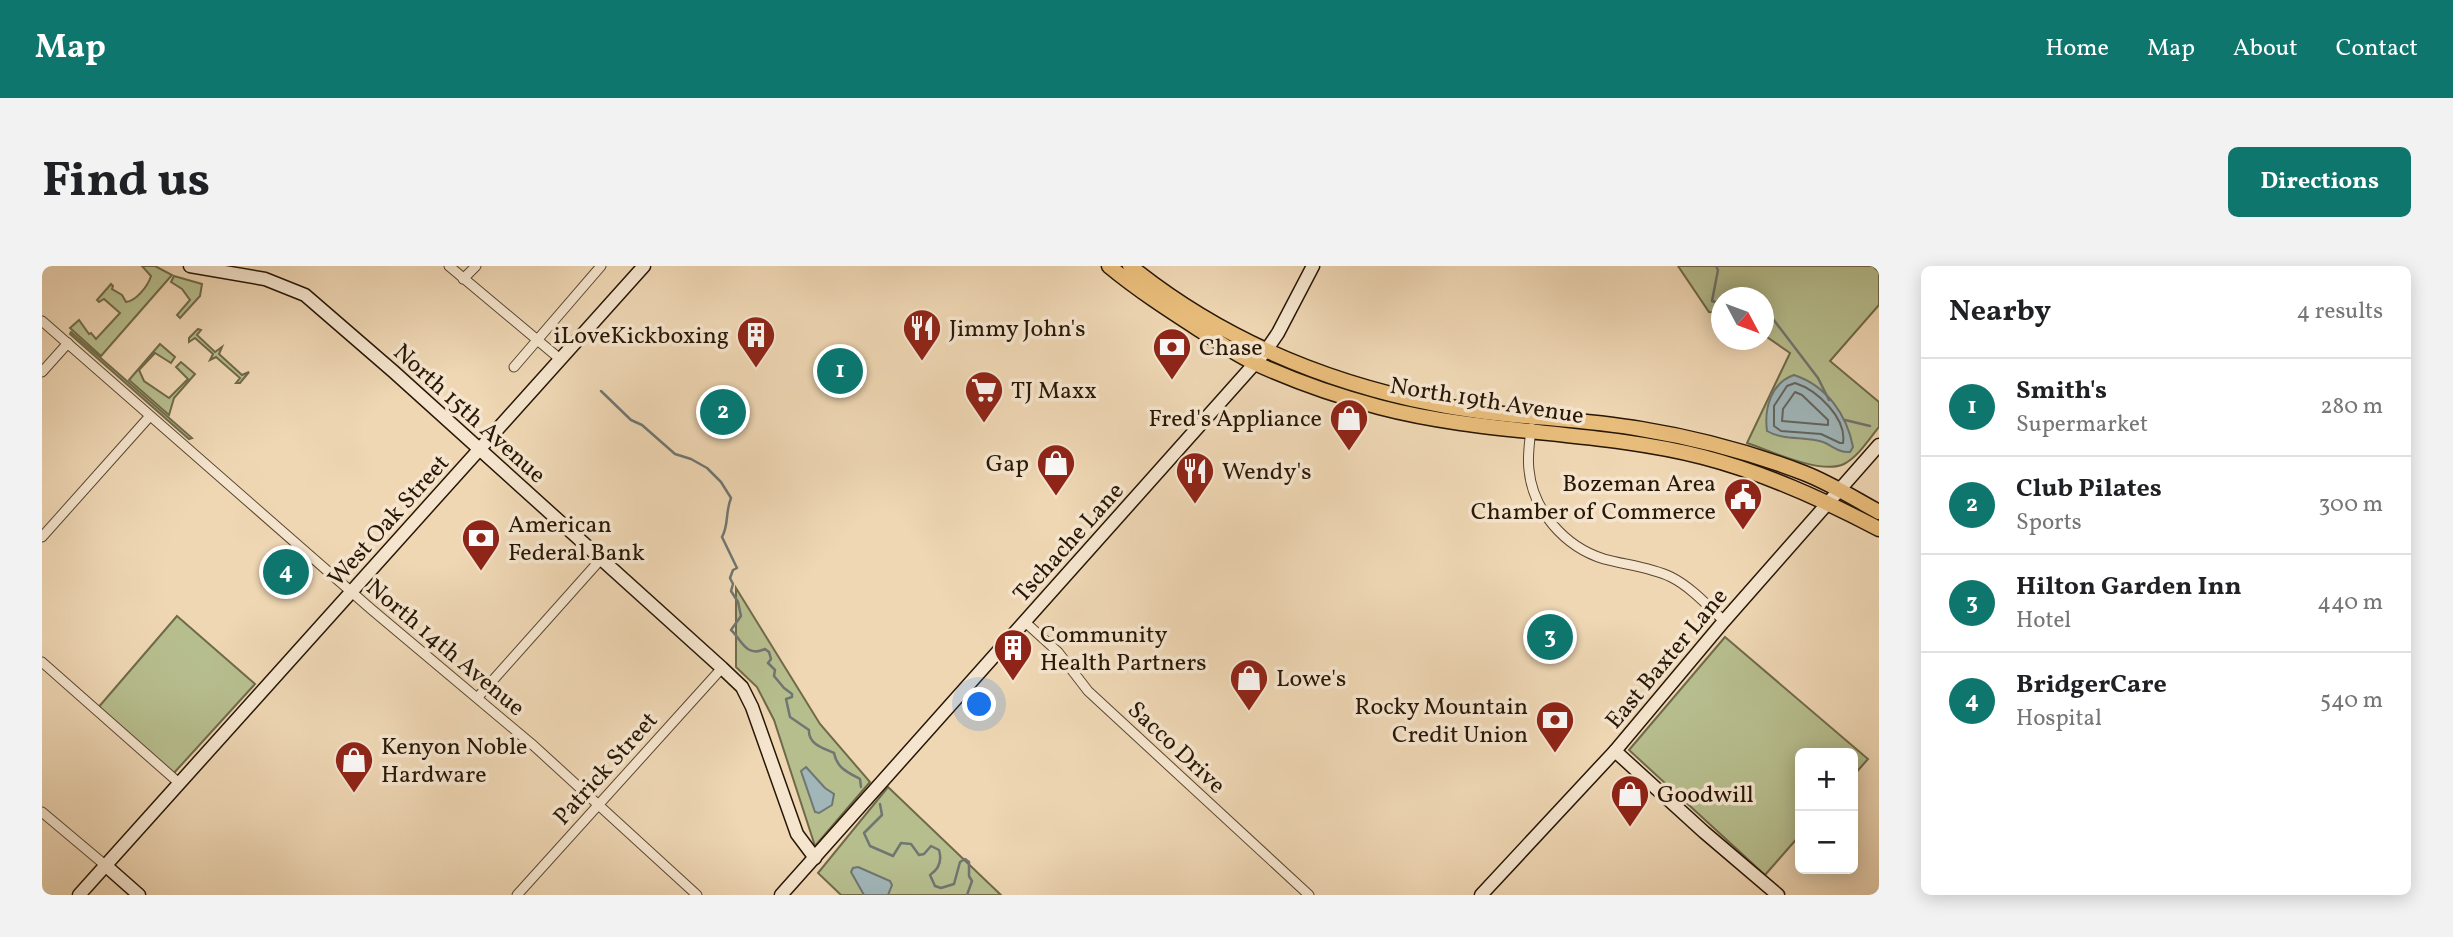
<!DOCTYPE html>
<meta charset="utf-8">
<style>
:root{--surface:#fff;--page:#f2f2f2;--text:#202124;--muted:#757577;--line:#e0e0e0;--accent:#0f766e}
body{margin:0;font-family:Vollkorn,serif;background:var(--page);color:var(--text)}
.controls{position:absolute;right:21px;bottom:21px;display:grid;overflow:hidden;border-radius:10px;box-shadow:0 4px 18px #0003}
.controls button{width:63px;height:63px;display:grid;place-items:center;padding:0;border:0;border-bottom:2px solid var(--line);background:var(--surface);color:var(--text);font:35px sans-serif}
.compass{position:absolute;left:1669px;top:21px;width:63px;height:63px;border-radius:50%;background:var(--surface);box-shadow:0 4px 18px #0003;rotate:131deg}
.you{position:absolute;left:938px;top:439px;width:24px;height:24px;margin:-18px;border:5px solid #fff;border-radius:50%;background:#1a73e8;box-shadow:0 0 0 10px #1a73e833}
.badge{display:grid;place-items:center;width:46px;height:46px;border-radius:50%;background:var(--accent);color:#fff;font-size:23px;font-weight:700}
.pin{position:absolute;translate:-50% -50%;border:4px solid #fff;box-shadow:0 2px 7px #0006}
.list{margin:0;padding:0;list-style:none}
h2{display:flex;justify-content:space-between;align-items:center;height:91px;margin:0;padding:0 28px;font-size:30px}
h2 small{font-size:23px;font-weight:400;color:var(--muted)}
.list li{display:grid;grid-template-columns:46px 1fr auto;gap:21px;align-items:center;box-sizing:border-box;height:98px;padding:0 28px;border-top:2px solid var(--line)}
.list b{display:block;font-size:26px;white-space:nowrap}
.list p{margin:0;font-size:23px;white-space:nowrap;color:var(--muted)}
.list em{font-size:23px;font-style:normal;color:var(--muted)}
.map{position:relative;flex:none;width:1837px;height:629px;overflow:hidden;border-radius:10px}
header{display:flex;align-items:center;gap:42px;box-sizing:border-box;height:98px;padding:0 35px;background:var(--accent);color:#fff}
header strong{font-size:33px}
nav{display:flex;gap:38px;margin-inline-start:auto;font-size:24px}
.intro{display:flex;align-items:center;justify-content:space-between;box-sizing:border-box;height:168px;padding:0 42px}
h1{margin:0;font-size:49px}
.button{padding:18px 32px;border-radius:10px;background:var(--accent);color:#fff;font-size:24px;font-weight:700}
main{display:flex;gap:42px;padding:0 42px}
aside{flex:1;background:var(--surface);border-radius:10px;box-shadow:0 4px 18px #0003}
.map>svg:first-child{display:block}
.green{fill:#b7be8e;stroke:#706a4a;stroke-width:2}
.water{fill:#a0b6b9;stroke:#707671;stroke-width:2}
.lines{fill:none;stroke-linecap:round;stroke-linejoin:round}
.shore{stroke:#646660;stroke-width:2}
.stream{stroke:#707671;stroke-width:2.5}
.street-casing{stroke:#5a4732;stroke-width:11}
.secondary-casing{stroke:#281706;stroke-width:15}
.primary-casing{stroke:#281706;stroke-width:17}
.street{stroke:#f5e5ce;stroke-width:9}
.secondary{stroke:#f5e5ce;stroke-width:12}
.primary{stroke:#e8bc7a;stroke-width:14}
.labels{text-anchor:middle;stroke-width:7;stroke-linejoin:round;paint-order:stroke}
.poi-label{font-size:24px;fill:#281706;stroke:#f5e5ce;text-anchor:start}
.street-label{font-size:24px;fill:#281706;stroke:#f5e5ce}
</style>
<header>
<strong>Map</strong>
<nav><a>Home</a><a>Map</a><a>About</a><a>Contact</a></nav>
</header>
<div class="intro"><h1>Find us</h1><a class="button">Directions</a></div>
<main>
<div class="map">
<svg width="1837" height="629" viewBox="0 0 1837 629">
<rect width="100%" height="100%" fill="#efd7b4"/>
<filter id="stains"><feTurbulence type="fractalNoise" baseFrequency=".00286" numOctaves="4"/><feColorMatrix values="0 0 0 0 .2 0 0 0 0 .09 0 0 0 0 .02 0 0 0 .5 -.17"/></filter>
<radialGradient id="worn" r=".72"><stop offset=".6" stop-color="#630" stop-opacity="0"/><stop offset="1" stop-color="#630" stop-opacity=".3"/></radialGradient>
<!-- green -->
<g class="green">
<path d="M100,0H113L130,9L59,90L28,62L37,54L47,68L49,67L54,73L78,47L62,33L57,36L55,34L69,18L71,20L70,23L80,29L84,36C94,35 106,20 109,10Z"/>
<path d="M1636,0H1831L1837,6V39L1788,95L1837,136V161C1827,173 1816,191 1802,198C1779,209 1729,185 1705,177L1748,87L1722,69V32H1680L1679,47L1667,46Z"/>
<polygon points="132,10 160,18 158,30 138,52 135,49 148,34 140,23 129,16"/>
<polygon points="156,63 159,64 155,69 173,86 180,81 177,88 200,109 207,106 198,117 194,117 198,112 174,91 168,94 171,88 153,72 147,76 147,72"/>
<polygon points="29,66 150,172 147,173 28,68"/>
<polygon points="118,78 133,91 129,97 113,87 97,104 102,115 127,132 146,113 134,101 139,96 153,108 132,132 127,149 87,114"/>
<polygon points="694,322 778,458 828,516 773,580 732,454 715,421 694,401"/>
<polygon points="135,350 213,418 131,508 55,443"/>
<polygon points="1683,371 1826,493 1811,510 1811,487 1758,487 1758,569 1723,609 1587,484"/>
<polygon points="846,521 959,629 799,629 776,607"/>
</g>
<!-- water -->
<g class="water">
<path d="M1752,109C1785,120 1805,149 1811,181L1808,186C1797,187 1791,180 1781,176C1762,170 1742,175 1725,165C1722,142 1729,117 1752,109Z"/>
<polygon points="764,501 783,522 792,528 790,539 777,547 773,546 759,505"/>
<polygon points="816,601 848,615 850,619 846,629 822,629 809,606 811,602"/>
</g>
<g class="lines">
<!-- shore -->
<g class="shore">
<path d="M1753,117C1775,124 1805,152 1801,177H1798L1779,168L1739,165L1732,160V140L1745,120Z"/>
<polygon points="1753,126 1760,129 1786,154 1786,159 1740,155 1741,143"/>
</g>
<!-- stream -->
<g class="stream">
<polyline points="1674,0 1676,4 1670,35 1680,38"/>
<polyline points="1722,50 1731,53 1776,112 1787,134"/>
<path d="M559,125L589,154L600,159L633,188L649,193L665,202L679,216L689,232C683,247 687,259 680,271L695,302L691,304L688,312L691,318L689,325L696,336L699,350L689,364C700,374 704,392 723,383L727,386L729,393L726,397L733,404L732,410L742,422L750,428V431L744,433L748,451L767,464C766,478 781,482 792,487C795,502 805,506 818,513L819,521"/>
<polyline points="1803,154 1828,160"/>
<path d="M838,538L840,549L822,567L828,580L851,590L859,577L869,578L877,589L882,588L889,580L897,584C900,594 897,603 888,609L893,620L899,622L912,618L918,596L923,593L927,596V610L930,615L925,629"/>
</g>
<!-- street casing -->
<g class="street-casing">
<g id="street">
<polyline points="407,0 518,93"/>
<polyline points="421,13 434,0"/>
<polyline points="0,55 329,343 492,480 655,629"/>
<polyline points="472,101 559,0"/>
<polyline points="0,106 26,77"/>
<path d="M1489,162C1488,175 1485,190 1487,204C1491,245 1523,281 1562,293C1584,299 1608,301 1629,311C1649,321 1666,340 1682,355"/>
<polyline points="0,271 108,150"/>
<polyline points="983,356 1016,386 1046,425 1267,629"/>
<polyline points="0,396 137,517"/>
<polyline points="436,431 559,293"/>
<polyline points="0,546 63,599"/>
<polyline points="475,629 680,402"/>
</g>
</g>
<!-- secondary casing -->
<g class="secondary-casing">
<g id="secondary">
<polyline points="148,0 223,13 263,29 352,106 680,402 700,421 710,441 755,568 773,592"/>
<polyline points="1573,485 1662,566 1736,629"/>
<polyline points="63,599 97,629"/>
<polyline points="37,629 602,0"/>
<polyline points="739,629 1223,86 1236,67 1271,0"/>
<polyline points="1439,629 1573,485 1682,355 1837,179"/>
</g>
</g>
<!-- primary casing -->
<g class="primary-casing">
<g id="primary">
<path d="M1067,0C1096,24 1127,44 1158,64C1176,75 1193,88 1213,97C1252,115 1295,130 1337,141C1443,169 1555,164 1661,191C1723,207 1780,233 1837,263"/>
<path d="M1088,0C1177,72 1282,116 1393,138C1461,152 1531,151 1599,163C1654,172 1710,187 1762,207C1788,217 1813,233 1837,246"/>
</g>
</g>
<!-- street -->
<use href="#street" class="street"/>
<!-- secondary -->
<use href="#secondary" class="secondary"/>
<!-- primary -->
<use href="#primary" class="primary"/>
</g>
<!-- icons -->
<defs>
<g id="restaurant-pin" transform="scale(2.0125)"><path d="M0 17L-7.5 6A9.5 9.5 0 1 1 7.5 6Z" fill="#8f2418" stroke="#f5e5ce"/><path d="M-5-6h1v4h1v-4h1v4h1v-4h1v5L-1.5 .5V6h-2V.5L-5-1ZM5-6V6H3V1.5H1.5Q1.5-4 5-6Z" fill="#fff"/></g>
<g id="building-pin" transform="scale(2.0125)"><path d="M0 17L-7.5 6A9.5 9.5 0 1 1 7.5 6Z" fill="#8f2418" stroke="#f5e5ce"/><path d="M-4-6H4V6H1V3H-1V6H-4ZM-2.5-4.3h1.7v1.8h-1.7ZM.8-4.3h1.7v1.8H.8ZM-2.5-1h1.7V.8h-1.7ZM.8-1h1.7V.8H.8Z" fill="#fff"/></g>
<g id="bank-pin" transform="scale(2.0125)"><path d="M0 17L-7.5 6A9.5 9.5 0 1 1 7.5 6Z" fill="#8f2418" stroke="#f5e5ce"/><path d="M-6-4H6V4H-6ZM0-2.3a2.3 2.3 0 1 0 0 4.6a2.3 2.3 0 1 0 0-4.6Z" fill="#fff"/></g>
<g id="supermarket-pin" transform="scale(2.0125)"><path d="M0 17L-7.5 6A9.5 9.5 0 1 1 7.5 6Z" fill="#8f2418" stroke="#f5e5ce"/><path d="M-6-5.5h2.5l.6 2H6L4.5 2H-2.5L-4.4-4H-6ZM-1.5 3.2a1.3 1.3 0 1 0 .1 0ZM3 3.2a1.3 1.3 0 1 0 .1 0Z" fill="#fff"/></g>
<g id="shop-pin" transform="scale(2.0125)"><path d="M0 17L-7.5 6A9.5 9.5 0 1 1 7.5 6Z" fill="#8f2418" stroke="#f5e5ce"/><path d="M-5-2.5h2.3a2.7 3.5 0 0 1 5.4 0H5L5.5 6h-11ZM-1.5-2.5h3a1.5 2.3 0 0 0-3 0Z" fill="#fff"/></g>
<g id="civic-pin" transform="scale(2.0125)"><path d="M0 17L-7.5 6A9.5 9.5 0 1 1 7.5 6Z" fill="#8f2418" stroke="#f5e5ce"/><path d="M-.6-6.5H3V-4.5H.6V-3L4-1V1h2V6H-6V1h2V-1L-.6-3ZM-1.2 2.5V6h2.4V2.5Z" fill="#fff"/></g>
</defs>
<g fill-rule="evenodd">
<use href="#restaurant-pin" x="880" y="62"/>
<use href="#building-pin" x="714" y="69"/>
<use href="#bank-pin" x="1130" y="81"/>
<use href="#supermarket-pin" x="942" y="124"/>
<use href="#shop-pin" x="1307" y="152"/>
<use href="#shop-pin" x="1014" y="197"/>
<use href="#restaurant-pin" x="1153" y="205"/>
<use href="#civic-pin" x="1701" y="231"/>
<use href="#bank-pin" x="439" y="272"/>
<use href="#building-pin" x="971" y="382"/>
<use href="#shop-pin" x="1207" y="412"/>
<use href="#bank-pin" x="1513" y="454"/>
<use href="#shop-pin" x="312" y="494"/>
<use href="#shop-pin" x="1588" y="528"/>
</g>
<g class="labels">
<!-- poi labels -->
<g class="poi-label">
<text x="907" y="70">Jimmy John's</text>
<text x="687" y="77" text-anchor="end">iLoveKickboxing</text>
<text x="1157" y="89">Chase</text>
<text x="969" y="132">TJ Maxx</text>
<text x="1280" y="160" text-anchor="end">Fred's Appliance</text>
<text x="987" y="205" text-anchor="end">Gap</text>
<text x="1180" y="213">Wendy's</text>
<text x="1674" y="225" text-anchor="end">Bozeman Area<tspan x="1674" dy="28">Chamber of Commerce</tspan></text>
<text x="466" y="266">American<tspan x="466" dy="28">Federal Bank</tspan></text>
<text x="998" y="376">Community<tspan x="998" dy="28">Health Partners</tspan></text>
<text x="1234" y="420">Lowe's</text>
<text x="1486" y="448" text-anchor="end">Rocky Mountain<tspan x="1486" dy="28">Credit Union</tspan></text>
<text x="339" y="488">Kenyon Noble<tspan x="339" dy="28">Hardware</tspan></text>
<text x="1615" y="536">Goodwill</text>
</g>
<!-- street labels -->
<g class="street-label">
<text transform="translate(1445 134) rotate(9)" y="8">North 19th Avenue</text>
<text transform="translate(428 147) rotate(42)" y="8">North 15th Avenue</text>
<text transform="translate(346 254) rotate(-48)" y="8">West Oak Street</text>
<text transform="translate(1026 276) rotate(-48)" y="8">Tschache Lane</text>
<text transform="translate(404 381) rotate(40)" y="8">North 14th Avenue</text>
<text transform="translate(1624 392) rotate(-50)" y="8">East Baxter Lane</text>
<text transform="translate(1135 481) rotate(43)" y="8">Sacco Drive</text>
<text transform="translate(563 502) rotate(-48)" y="8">Patrick Street</text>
</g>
</g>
<rect width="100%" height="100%" filter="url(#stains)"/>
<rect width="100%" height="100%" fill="url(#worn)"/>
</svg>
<div class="controls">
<button>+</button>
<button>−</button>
</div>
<svg class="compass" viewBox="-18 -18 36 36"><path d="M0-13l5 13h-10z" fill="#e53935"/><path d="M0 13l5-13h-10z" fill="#757577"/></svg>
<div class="you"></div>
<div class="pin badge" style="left:798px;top:105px">1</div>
<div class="pin badge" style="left:681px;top:146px">2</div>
<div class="pin badge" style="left:1508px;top:371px">3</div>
<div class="pin badge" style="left:244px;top:306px">4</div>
</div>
<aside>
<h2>Nearby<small>4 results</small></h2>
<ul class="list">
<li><span class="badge">1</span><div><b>Smith's</b><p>Supermarket</p></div><em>280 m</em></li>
<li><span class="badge">2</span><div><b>Club Pilates</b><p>Sports</p></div><em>300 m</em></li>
<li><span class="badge">3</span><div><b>Hilton Garden Inn</b><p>Hotel</p></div><em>440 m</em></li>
<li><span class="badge">4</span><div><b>BridgerCare</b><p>Hospital</p></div><em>540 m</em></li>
</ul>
</aside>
</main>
